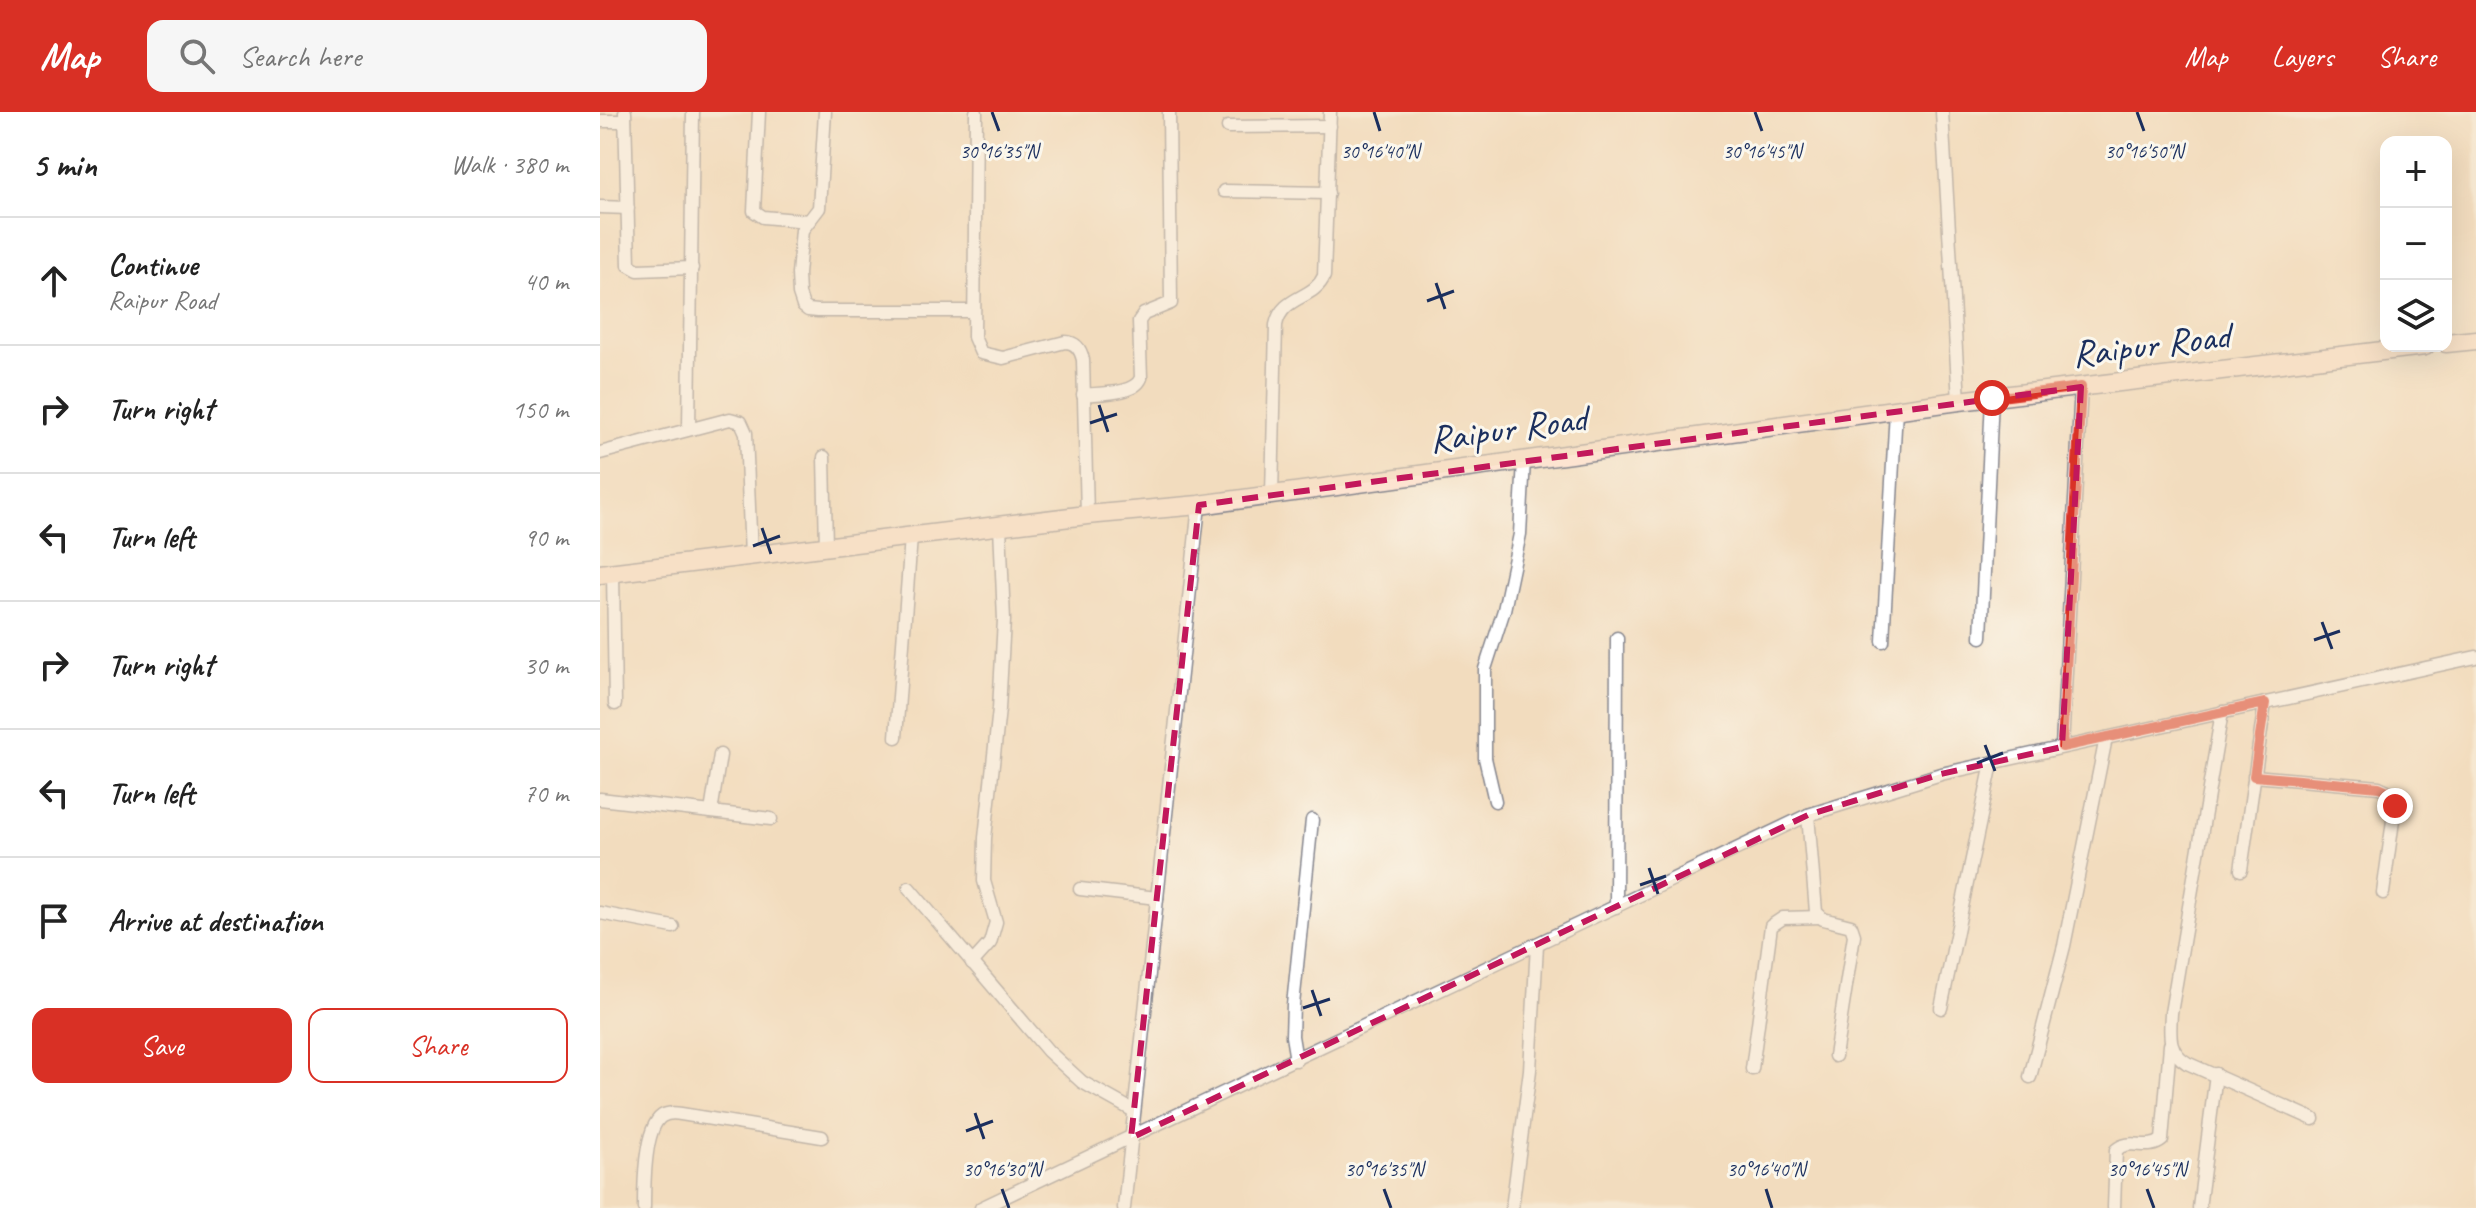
<!DOCTYPE html>
<meta charset="utf-8">
<style>
:root{--surface:#fff;--page:#f6f6f6;--text:#222;--muted:#767676;--line:#e0e0e0;--accent:#d93025}
body{margin:0;font-family:Caveat,sans-serif;background:var(--page);color:var(--text)}
.controls{position:absolute;right:24px;top:24px;display:grid;overflow:hidden;border-radius:16px;box-shadow:0 8px 32px #0002}
.controls button{width:72px;height:72px;display:grid;place-items:center;padding:0;border:0;border-bottom:2px solid var(--line);background:var(--surface);color:var(--text);font:40px sans-serif}
.stop{position:absolute;width:24px;height:24px;margin:-18px;border:6px solid #d93025;border-radius:50%;background:#fff}
.stop.end{background:#d93025;border-color:#fff;box-shadow:0 2px 8px #0008}
.list{margin:0;padding:0;list-style:none}
h2{display:flex;justify-content:space-between;align-items:center;height:104px;margin:0;padding:0 32px;font-size:34px}
h2 small{font-size:26px;font-weight:400;color:var(--muted)}
.list li{display:grid;grid-template-columns:52px 1fr auto;gap:24px;align-items:center;box-sizing:border-box;height:128px;padding:0 32px;border-top:2px solid var(--line)}
.list b{display:block;font-size:30px;white-space:nowrap}
.list p{margin:0;font-size:26px;white-space:nowrap;color:var(--muted)}
.list em{font-size:26px;font-style:normal;color:var(--muted)}
.actions{display:flex;gap:16px;padding:24px 32px}
.actions a{flex:1;padding:18px 0;border:2px solid var(--accent);border-radius:16px;text-align:center;font-size:28px;color:var(--accent)}
.actions .main{background:var(--accent);color:#fff}
.icon{flex:none;width:44px;height:44px;fill:none;stroke:currentColor;stroke-width:2;stroke-linecap:round;stroke-linejoin:round}
.map{position:relative;flex:none;width:1876px;height:1096px;overflow:hidden}
header{display:flex;align-items:center;gap:48px;box-sizing:border-box;height:112px;padding:0 40px;background:var(--accent);color:#fff}
header strong{font-size:38px}
nav{display:flex;gap:44px;margin-inline-start:auto;font-size:28px}
.search{width:560px;height:72px;background:var(--page);display:flex;align-items:center;gap:20px;box-sizing:border-box;padding:0 28px;border-radius:16px;color:var(--muted);font-size:30px}
main{display:flex}
aside{flex:1;background:var(--surface)}
.map>svg:first-child{display:block}
.lines{fill:none;stroke-linecap:round;stroke-linejoin:round}
.minor-casing{stroke:#86868e;stroke-width:15}
.secondary-casing{stroke:#86868e;stroke-width:21}
.minor{stroke:#fff;stroke-width:12}
.secondary{stroke:#fde4d1;stroke-width:18}
.route{stroke:#d93025;stroke-width:10}
.marked{fill:none;stroke:#c2185b;stroke-width:6;stroke-dasharray:16 10;stroke-linejoin:round}
.ticks{fill:none;stroke:#1b2f5e;stroke-width:3}
.labels{text-anchor:middle;stroke-width:6;stroke-linejoin:round;paint-order:stroke}
.street-label{font-size:38px;fill:#1b2f5e;stroke:#fbf7ec}
.ticks-label{font-size:20px;text-anchor:middle;fill:#1b2f5e;stroke:#fbf7ec;stroke-width:6;stroke-linejoin:round;paint-order:stroke}
</style>
<header>
<strong>Map</strong>
<div class="search"><svg class="icon" aria-label="search" viewBox="0 0 24 24"><circle cx="10" cy="10" r="6"/><path d="M15 15l6 6"/></svg>Search here</div>
<nav><a>Map</a><a>Layers</a><a>Share</a></nav>
</header>
<main>
<aside>
<h2>5 min<small>Walk · 380 m</small></h2>
<ul class="list">
<li><svg class="icon" aria-label="ahead" viewBox="0 0 24 24"><path d="M12 20V5M6 11l6-6 6 6"/></svg><div><b>Continue</b><p>Raipur Road</p></div><em>40 m</em></li>
<li><svg class="icon" aria-label="right" viewBox="0 0 24 24"><path d="M7 20v-9h11M14 6l5 5-5 5"/></svg><div><b>Turn right</b></div><em>150 m</em></li>
<li><svg class="icon" aria-label="left" viewBox="0 0 24 24"><path d="M17 20v-9H6M10 6l-5 5 5 5"/></svg><div><b>Turn left</b></div><em>90 m</em></li>
<li><svg class="icon" aria-label="right" viewBox="0 0 24 24"><path d="M7 20v-9h11M14 6l5 5-5 5"/></svg><div><b>Turn right</b></div><em>30 m</em></li>
<li><svg class="icon" aria-label="left" viewBox="0 0 24 24"><path d="M17 20v-9H6M10 6l-5 5 5 5"/></svg><div><b>Turn left</b></div><em>70 m</em></li>
<li><svg class="icon" aria-label="arrive" viewBox="0 0 24 24"><path d="M6 21V4h12l-3 4 3 4H6"/></svg><div><b>Arrive at destination</b></div></li>
</ul>
<div class="actions"><a class="main">Save</a><a>Share</a></div>
</aside>
<div class="map">
<svg width="1876" height="1096" viewBox="0 0 1876 1096">
<rect width="100%" height="100%" fill="#fbf7ec"/>
<filter id="ink" filterUnits="userSpaceOnUse"><feTurbulence type="fractalNoise" baseFrequency=".0125" numOctaves="2"/><feDisplacementMap in="SourceGraphic" scale="16" xChannelSelector="R" yChannelSelector="G"/><feConvolveMatrix kernelMatrix="1 2 1 2 8 2 1 2 1" color-interpolation-filters="sRGB"/></filter>
<filter id="wash" filterUnits="userSpaceOnUse"><feTurbulence type="fractalNoise" baseFrequency=".006" numOctaves="4" result="noise"/><feDisplacementMap in="SourceGraphic" scale="32" xChannelSelector="R" yChannelSelector="G"/><feGaussianBlur stdDeviation="1.8" result="paint"/><feColorMatrix in="noise" values="0 0 0 0 0 0 0 0 0 0 0 0 0 0 0 0 0 1.4 0 .05"/><feComposite in="paint" operator="in"/></filter>
<g filter="url(#wash)">
<rect width="100%" height="100%" fill="#f2dcbe"/>
</g>
<g filter="url(#ink)">
<g class="lines">
<!-- minor casing -->
<g class="minor-casing">
<g id="minor">
<polyline points="25,0 29,153 38,158 92,156"/>
<polyline points="159,0 154,99 163,105 208,109"/>
<polyline points="225,0 219,96 202,118 198,162 199,182 203,194 208,198 218,199 373,199"/>
<path d="M376,0L374,225L381,241L403,246L465,230C476,230 481,238 483,248L487,403"/>
<polyline points="1342,0 1359,289"/>
<polyline points="0,9 25,9"/>
<polyline points="628,15 730,14"/>
<polyline points="624,79 728,81"/>
<polyline points="0,95 28,96"/>
<path d="M483,283C500,281 534,283 541,266L539,209L544,202L571,191L569,0"/>
<polyline points="89,317 93,0"/>
<polyline points="0,341 130,307 141,310 146,321 151,445"/>
<polyline points="224,345 226,435"/>
<path d="M672,383L676,213C682,183 714,188 724,164L730,0"/>
<polyline points="13,460 15,592"/>
<polyline points="1381,525 1392,286"/>
<polyline points="1283,529 1296,298"/>
<path d="M1622,600L1571,901C1570,922 1567,939 1587,951L1713,1007"/>
<polyline points="296,625 311,425"/>
<polyline points="1462,635 1481,275"/>
<polyline points="1654,664 1779,675 1790,680 1795,694 1783,781"/>
<polyline points="0,687 171,707"/>
<polyline points="895,689 885,646 885,557 904,498 920,422 924,348"/>
<polyline points="111,700 120,643"/>
<polyline points="1208,703 1216,800 1223,807 1251,814 1254,823 1235,944"/>
<polyline points="1641,758 1665,591"/>
<polyline points="309,776 448,939 482,970 534,999"/>
<polyline points="480,777 557,786"/>
<polyline points="1016,795 1017,526"/>
<polyline points="0,801 73,815"/>
<polyline points="372,851 390,831 396,810 384,769 385,726 399,597 404,508 400,414"/>
<polyline points="1341,896 1392,651"/>
<polyline points="696,948 692,924 693,893 712,708"/>
<polyline points="1152,957 1171,814 1183,806 1221,805"/>
<polyline points="1430,965 1464,834 1506,626"/>
<path d="M44,1096C44,1076 44,1016 62,1004C67,1001 75,1001 81,1002L222,1025"/>
<polyline points="381,1096 1208,703 1341,662 1876,545"/>
<polyline points="524,1096 599,393"/>
<polyline points="912,1096 930,958 937,833"/>
<path d="M1514,1096L1516,1038C1530,1025 1548,1040 1562,1028L1570,933"/>
<polyline points="1599,1096 1616,962"/>
</g>
</g>
<!-- secondary casing -->
<g class="secondary-casing">
<g id="secondary">
<polyline points="1846,231 1876,228"/>
<polyline points="0,462 487,403 599,393 1359,289 1825,234"/>
</g>
</g>
<!-- minor -->
<use href="#minor" class="minor"/>
<!-- secondary -->
<use href="#secondary" class="secondary"/>
</g>
</g>
<g class="lines" filter="url(#ink)">
<!-- route -->
<polyline class="route" points="1392,286 1481,275 1462,635 1665,591 1654,664 1779,675 1790,680 1795,694"/>
</g>
<!-- marked area -->
<path d="M0 0H1876V1096H0ZM1481,275L1462,635L1341,662L1208,703L531,1026L599,393Z" fill="#f2dcbe" fill-opacity=".55" fill-rule="evenodd"/>
<path class="marked" d="M1481,275L1462,635L1341,662L1208,703L531,1026L599,393Z"/>
<!-- ticks -->
<path class="ticks" d="M392,0L399,19M774,0L780,19M1155,0L1162,19M1537,0L1544,19M836,171L845,197M827,189L854,179M499,293L508,320M490,311L517,302M162,416L171,442M153,434L180,424M1722,510L1732,537M1714,528L1740,519M1385,633L1395,659M1377,651L1403,641M1049,756L1058,782M1040,773L1066,764M712,878L721,904M703,896L730,887M375,1001L384,1027M366,1019L393,1009M402,1077L409,1096M784,1077L791,1096M1166,1077L1172,1096M1547,1077L1554,1096"/>
<g class="labels">
<!-- street labels -->
<g class="street-label">
<text transform="translate(1551 232) rotate(-7)" y="13">Raipur Road</text>
<text transform="translate(908 316) rotate(-8)" y="13">Raipur Road</text>
</g>
</g>
<g class="ticks-label">
<text x="399" y="46">30°16'35"N</text>
<text x="780" y="46">30°16'40"N</text>
<text x="1162" y="46">30°16'45"N</text>
<text x="1544" y="46">30°16'50"N</text>
<text x="402" y="1064">30°16'30"N</text>
<text x="784" y="1064">30°16'35"N</text>
<text x="1166" y="1064">30°16'40"N</text>
<text x="1547" y="1064">30°16'45"N</text>
</g>
</svg>
<div class="controls">
<button>+</button>
<button>−</button>
<button><svg class="icon" aria-label="layers" viewBox="0 0 24 24"><path d="M12 4l9 5-9 5-9-5zM3 14l9 5 9-5"/></svg></button>
</div>
<div class="stop" style="left:1392px;top:286px"></div>
<div class="stop end" style="left:1795px;top:694px"></div>
</div>
</main>
